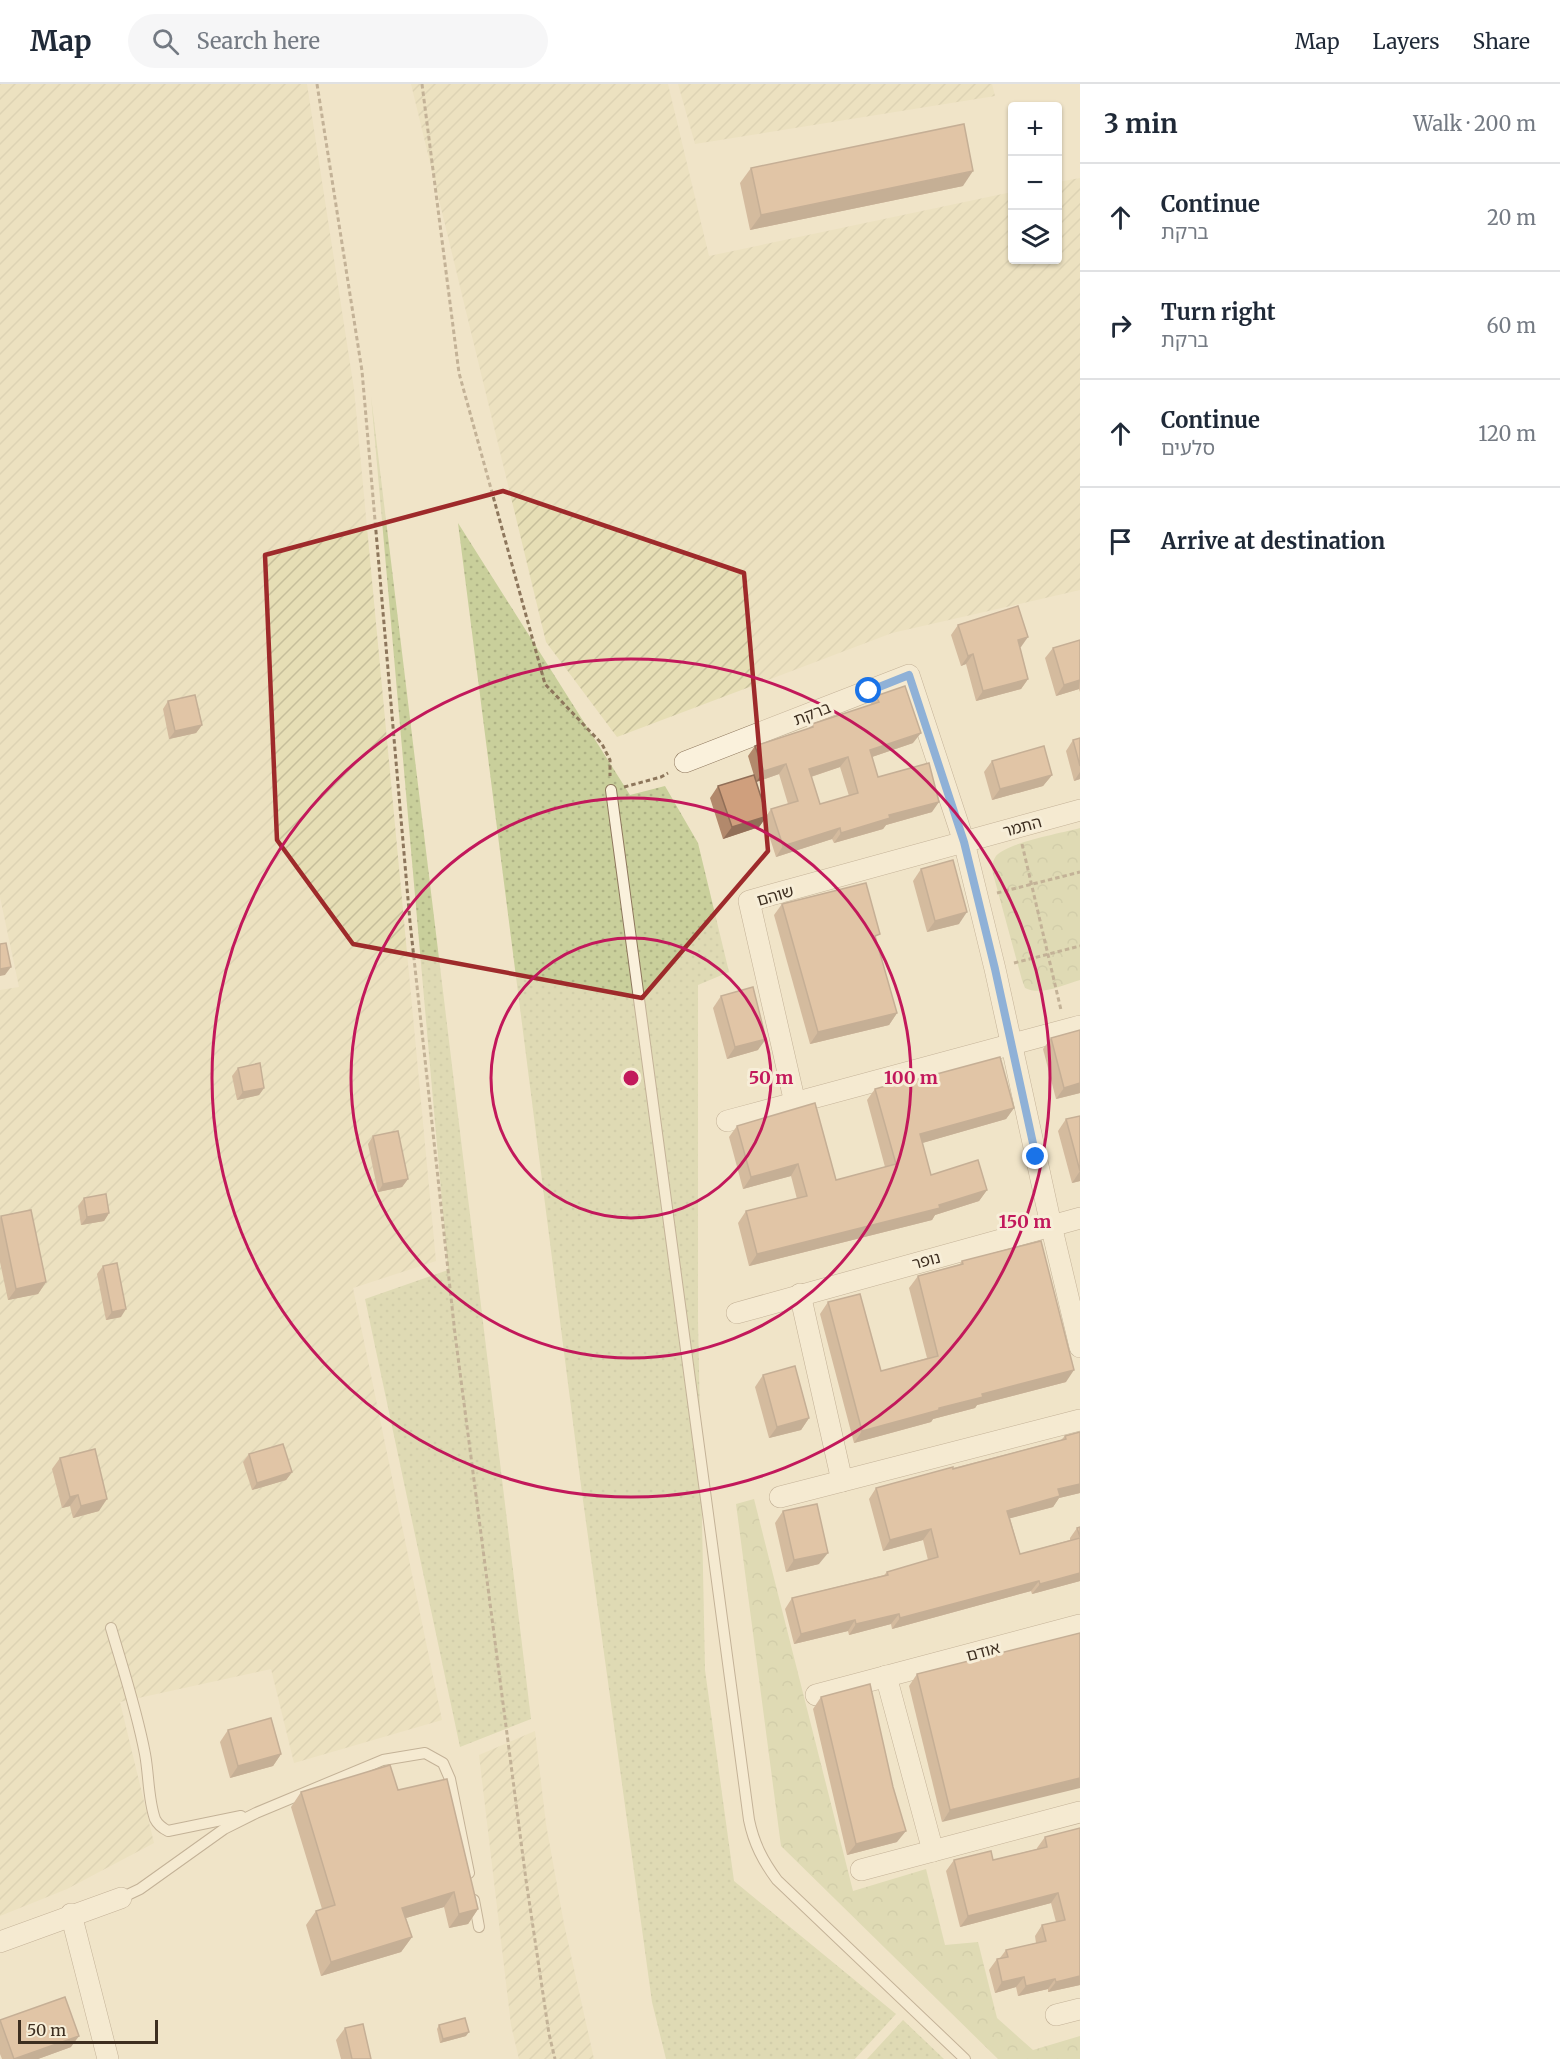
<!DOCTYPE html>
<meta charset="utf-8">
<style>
:root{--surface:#fff;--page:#f6f6f7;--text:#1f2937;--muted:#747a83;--line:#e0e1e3}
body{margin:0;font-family:Merriweather,"Noto Sans Hebrew",serif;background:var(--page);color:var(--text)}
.controls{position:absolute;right:18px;top:18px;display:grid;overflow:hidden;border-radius:6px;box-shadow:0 2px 4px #0004}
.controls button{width:54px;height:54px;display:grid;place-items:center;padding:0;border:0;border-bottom:2px solid var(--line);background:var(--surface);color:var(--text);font:30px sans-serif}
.scale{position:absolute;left:18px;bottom:15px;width:140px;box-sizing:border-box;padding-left:6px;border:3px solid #3d2e20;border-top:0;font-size:16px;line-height:21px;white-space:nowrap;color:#3d2e20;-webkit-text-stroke:4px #f7eed8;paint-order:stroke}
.stop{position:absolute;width:18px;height:18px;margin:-14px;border:4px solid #1a73e8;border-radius:50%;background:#fff}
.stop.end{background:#1a73e8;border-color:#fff;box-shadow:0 2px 6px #0008}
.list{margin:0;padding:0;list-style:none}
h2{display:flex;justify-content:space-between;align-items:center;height:78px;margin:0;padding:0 24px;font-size:26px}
h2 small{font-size:20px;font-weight:400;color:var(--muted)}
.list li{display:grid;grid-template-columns:39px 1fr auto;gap:18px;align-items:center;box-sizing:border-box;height:108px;padding:0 24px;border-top:2px solid var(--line)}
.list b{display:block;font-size:22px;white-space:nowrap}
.list p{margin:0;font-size:20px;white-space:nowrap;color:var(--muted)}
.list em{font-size:20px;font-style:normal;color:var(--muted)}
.icon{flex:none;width:33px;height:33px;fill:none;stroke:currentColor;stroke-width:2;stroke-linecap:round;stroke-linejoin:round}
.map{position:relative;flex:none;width:1080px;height:1975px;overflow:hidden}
header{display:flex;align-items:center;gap:36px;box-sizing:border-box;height:84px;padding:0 30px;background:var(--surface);border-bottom:2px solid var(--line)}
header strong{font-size:28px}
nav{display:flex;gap:33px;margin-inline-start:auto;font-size:21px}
.search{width:420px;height:54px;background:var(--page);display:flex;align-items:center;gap:15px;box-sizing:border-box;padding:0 21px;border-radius:33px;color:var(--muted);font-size:22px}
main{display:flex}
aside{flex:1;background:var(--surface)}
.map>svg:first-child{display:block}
.farmland{fill:url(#farmland-furrows)}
.grass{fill:url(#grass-dots)}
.park{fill:url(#park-crowns)}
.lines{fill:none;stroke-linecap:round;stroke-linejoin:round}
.lane-casing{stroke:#8d765c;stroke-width:12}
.street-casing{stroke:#8d765c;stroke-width:22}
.path{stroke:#8d765c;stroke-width:3;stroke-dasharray:4.5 3;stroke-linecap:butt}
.lane{stroke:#faf1dc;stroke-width:10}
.street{stroke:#faf1dc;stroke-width:21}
.wall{fill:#b2896c;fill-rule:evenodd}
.shaded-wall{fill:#916f58}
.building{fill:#cf9f7d;stroke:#916f58;stroke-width:1.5;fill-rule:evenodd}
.route{stroke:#1a73e8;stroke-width:8}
.marked{fill:none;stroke:#9e2a2b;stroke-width:4.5;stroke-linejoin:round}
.ring{fill:none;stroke:#c2185b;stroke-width:3}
.labels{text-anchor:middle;stroke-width:6;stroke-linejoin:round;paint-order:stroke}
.street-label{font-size:16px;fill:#3d2e20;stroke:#f7eed8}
.centre{fill:#c2185b;stroke:#f7eed8;stroke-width:3}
.ring-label{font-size:18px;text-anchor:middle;font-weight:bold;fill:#c2185b;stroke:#f7eed8;stroke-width:6;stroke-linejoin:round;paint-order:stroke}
</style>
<header>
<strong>Map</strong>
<div class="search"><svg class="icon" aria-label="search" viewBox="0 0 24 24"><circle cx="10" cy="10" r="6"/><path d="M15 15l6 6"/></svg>Search here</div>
<nav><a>Map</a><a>Layers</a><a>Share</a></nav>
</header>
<main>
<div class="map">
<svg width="1080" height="1975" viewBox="0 0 1080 1975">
<defs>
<pattern id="farmland-furrows" width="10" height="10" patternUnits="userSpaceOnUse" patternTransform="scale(1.5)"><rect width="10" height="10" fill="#e6deb5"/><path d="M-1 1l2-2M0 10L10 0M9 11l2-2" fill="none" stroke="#c6bf9b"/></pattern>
<pattern id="grass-dots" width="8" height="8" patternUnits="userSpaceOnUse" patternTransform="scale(1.5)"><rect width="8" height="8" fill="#c9cf9b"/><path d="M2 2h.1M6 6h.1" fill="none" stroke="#aeb285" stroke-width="1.8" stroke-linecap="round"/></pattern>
<pattern id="park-crowns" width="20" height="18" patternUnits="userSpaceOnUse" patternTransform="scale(1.5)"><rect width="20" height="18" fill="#c9cf9b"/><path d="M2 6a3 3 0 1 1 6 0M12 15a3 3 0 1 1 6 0" fill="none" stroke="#aeb285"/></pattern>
</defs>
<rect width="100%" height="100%" fill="#f0e4c8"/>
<!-- farmland -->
<g class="farmland">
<polygon points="0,0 307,0 354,305 436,1177 353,1204 442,1636 294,1679 271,1585 120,1618 154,1759 67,1805 0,1832 0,906 19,903 0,813"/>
<polygon points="411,0 668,0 709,172 1012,108 1012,176 1058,176 1058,98 1080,94 1080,506 892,549 617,653 546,558"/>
<polygon points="678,0 992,0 995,12 695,60"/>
<polygon points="535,1647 546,1740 564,1840 594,1975 519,1975 511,1941 479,1671"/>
</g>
<!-- grass -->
<g class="grass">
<polygon points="371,312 531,1635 460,1663 365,1215 448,1186"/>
<polygon points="458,439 630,711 665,702 698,759 729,888 698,901 698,1237 705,1586 734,1797 896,1930 855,1975 666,1975 652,1918 582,1409"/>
<polygon points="903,1936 944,1975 867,1975"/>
</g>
<!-- park -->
<g class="park">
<path d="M1080,744V896C1063,901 1041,912 1025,904L1022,896L992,786C992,781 993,776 996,772C1006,759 1062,749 1080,744Z"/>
<polygon points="754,1415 853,1807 926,1785 945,1861 978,1858 997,1934 1033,1966 1080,1952 1080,1975 998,1975 781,1762 736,1420"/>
</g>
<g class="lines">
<!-- lane casing -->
<g class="lane-casing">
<g id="lane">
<path d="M611,706L749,1736C754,1760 763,1777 777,1796L965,1975"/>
<path d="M111,1544C123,1585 137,1627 145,1670C149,1691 148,1715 155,1735C158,1741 162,1744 168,1747L241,1732"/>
<polyline points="121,1814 140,1805 224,1745 256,1729 383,1676 425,1669 443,1679 450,1695 469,1789"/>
<polyline points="474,1816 479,1843"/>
</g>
</g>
<!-- street casing -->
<g class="street-casing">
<g id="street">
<polyline points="685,678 909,591 964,758 995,885 1051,1141 1080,1263"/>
<polyline points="795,1019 749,817 1080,726"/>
<polyline points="727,1037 1080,942"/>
<polyline points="800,1210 842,1397"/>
<polyline points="737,1229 1080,1134"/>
<polyline points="780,1413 1080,1336"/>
<polyline points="886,1592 933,1767"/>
<polyline points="816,1611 1080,1541"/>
<polyline points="861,1786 1080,1728"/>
<polyline points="71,1830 108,1975"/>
<polyline points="0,1858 121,1814"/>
<polyline points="1056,1931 1080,1925"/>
</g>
</g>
<!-- path -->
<g class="path">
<polyline points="317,0 362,287 410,838 455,1250 526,1796 549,1950 555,1975"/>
<polyline points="422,0 459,289 545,600 602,660 610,676 610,692"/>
<polyline points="624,703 661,693 668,689"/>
<polyline points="1022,760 1061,926"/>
<polyline points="997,809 1080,788"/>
<polyline points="1014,879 1080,862"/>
</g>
<!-- lane -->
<use href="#lane" class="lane"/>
<!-- street -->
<use href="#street" class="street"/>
</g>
<!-- wall -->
<g class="wall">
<polygon points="751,84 963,102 750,146 740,99"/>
<polygon points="958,541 1021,563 1020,563 1028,595 1021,605 976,617 966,580 961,582 951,551"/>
<polygon points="1080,556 1080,608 1079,605 1056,612 1045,574 1053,564"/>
<path d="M876,612L913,659L872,673L878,693L932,728L886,741L883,745L834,759L832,755L776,773L764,736L759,743L723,755L710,714L718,702L767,731L771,725L788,720L779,690L756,698L748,672L755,662L809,644L812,640L870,621ZM840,683L849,712L820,720L811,693Z"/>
<polygon points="168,617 202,641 196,649 169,655 163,625"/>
<polygon points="1080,654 1080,695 1074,697 1066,667 1073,656"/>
<polygon points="992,677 1052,691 1043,702 992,716 984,688"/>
<polygon points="921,785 959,840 927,848 913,797"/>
<polygon points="782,820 876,855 897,929 889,941 810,960 774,831"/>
<polygon points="721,912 758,966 727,975 713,924"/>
<polygon points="1080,946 1080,1009 1056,1015 1043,965 1051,954"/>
<polygon points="238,984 264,1004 259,1011 237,1016 232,992"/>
<polygon points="907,998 1014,1024 1006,1035 922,1059 931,1091 987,1106 979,1117 935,1131 932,1136 749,1182 738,1139 746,1127 797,1115 791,1092 743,1105 729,1053 737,1042 836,1096 885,1083 867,1016 875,1005"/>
<polygon points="1080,1032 1080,1097 1072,1099 1058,1047 1066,1035"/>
<polygon points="373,1052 408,1095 402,1103 378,1108 368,1060"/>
<polygon points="84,1114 109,1129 104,1137 81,1141 78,1122"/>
<polygon points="1,1132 46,1198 38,1210 8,1216 0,1178 0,1134"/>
<polygon points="962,1177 1066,1298 977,1321 975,1324 933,1335 931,1338 854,1359 820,1230 828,1218 881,1287 927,1274 909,1204 918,1192 960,1180"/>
<polygon points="103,1182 121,1233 106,1236 97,1190"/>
<polygon points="763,1291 809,1334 801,1346 769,1354 755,1303"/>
<polygon points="1080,1348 1080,1409 1059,1414 1053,1423 1010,1434 1020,1470 1070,1456 1070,1454 1077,1444 1080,1443 1080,1497 1032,1510 1031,1507 892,1545 891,1540 849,1551 848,1547 794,1560 785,1525 792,1514 884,1491 887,1488 928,1476 923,1456 883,1467 869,1415 876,1404 1061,1356 1065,1352"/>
<polygon points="249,1370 292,1388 286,1396 252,1406 243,1378"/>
<polygon points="60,1374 99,1427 73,1434 70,1422 62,1424 52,1385"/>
<polygon points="783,1427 819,1480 786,1488 775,1439"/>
<polygon points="1080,1549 942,1738 909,1602 917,1590"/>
<polygon points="821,1613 897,1758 847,1771 813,1625"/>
<polygon points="228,1646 281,1670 273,1682 230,1694 220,1658"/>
<polygon points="398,1706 478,1825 468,1840 449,1844 444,1823 406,1834 412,1853 401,1868 321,1892 306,1841 316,1827 322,1825 291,1723 301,1708"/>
<polygon points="1080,1744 1080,1901 1048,1908 1048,1905 1018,1912 1016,1903 995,1909 989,1886 997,1875 1000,1874 1006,1866 1036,1859 1035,1852 1042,1841 1056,1838 1051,1819 960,1843 946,1787 954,1776 993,1776 1037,1765 1037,1764 1045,1753"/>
<polygon points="0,1936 71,1963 38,1975 2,1975 0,1970"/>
<polygon points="439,1941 466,1952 440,1959 437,1945"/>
<polygon points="345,1944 371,1975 341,1975 336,1956"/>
</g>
<!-- shaded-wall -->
<g class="shaded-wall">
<polygon points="973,87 963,102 750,146 761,131"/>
<polygon points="1028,553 1021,563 1011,566 1018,556"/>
<polygon points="973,570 966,580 961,582 968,572"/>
<polygon points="1028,595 1021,605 976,617 983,607"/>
<polygon points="1080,596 1079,605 1056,612 1064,601"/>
<polygon points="202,641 196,649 169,655 175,647"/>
<polygon points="921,649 913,659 863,676 870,666"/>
<polygon points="848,673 840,683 801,696 809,685"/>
<polygon points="786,680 779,690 756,698 764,687"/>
<polygon points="1080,688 1080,695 1074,697"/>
<polygon points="1052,691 1043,702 992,716 1000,705"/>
<polygon points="939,718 932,728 886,741 883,745 834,759 841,749 889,731"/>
<polygon points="767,732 759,743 723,755 732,743"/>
<polygon points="840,744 832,755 776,773 783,762"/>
<polygon points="967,828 959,840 927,848 935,837"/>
<polygon points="11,883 5,891 0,892 0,885"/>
<polygon points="897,929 889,941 810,960 818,948"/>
<polygon points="766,955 758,966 727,975 735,963"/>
<polygon points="1080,999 1080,1009 1056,1015 1064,1004"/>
<polygon points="264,1004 259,1011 237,1016 243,1008"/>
<polygon points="1014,1024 1006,1035 912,1062 920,1050"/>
<polygon points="798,1080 791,1092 743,1105 751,1093"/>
<polygon points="1080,1087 1080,1097 1072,1099"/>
<polygon points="408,1095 402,1103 378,1108 383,1100"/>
<polygon points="987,1106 979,1117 935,1131 932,1136 749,1182 757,1170 939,1121"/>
<polygon points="109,1129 104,1137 81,1141 87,1133"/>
<polygon points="46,1198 38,1210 8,1216 16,1205"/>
<polygon points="126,1225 121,1233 106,1236 112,1228"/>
<polygon points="1074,1286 1066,1298 977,1321 975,1324 933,1335 931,1338 854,1359 862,1347 939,1324 982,1310"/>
<polygon points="809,1334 801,1346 769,1354 777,1343"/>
<polygon points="292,1388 286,1396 252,1406 257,1399"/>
<polygon points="1080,1400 1080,1409 1059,1414 1053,1423 1000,1437 1007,1427 1058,1405"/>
<polygon points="78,1411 70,1422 62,1424 70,1413"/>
<polygon points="107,1415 99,1427 73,1434 81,1422"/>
<polygon points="931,1445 923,1456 883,1467 890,1456"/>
<polygon points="828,1469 819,1480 786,1488 794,1476"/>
<polygon points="1080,1489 1080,1497 1032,1510 1040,1500"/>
<polygon points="1039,1497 1031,1507 892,1545 900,1534"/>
<polygon points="899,1530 891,1540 849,1551 856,1540"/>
<polygon points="855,1536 848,1547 794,1560 801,1550"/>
<polygon points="281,1670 273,1682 230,1694 238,1682"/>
<polygon points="1080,1694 1080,1704 942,1738 950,1726"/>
<polygon points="906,1747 897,1758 847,1771 856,1760"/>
<polygon points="454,1808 444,1823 392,1838 402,1824"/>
<polygon points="1058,1809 1051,1819 960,1843 968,1832"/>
<polygon points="478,1825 468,1840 449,1844 459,1830"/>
<polygon points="412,1853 401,1868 321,1892 331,1878"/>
<polygon points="1080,1892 1080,1901 1048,1908 1056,1898"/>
<polygon points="1024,1893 1016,1903 995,1909 1002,1898"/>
<polygon points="1055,1895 1048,1905 1018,1912 1026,1902"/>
<polygon points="469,1948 466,1952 440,1959 443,1955"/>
<polygon points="79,1952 71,1963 38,1975 14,1975"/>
</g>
<!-- building -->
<g class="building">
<polygon points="964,40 973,87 761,131 751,84"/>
<polygon points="1018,522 1028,553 1018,556 1028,595 983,607 973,570 968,572 958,541"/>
<polygon points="1080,556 1080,596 1064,601 1053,564"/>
<path d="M905,602L921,649L870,666L878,693L929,679L939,718L889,731L890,734L841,749L840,744L783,762L771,725L798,717L786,680L764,687L755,662L813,643L812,640L879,618L876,612ZM848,673L858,709L820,720L809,685Z"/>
<polygon points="195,611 202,641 175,647 168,617"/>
<polygon points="1080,654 1080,682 1073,656"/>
<polygon points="1044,662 1052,691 1000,705 992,677"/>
<polygon points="754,691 767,732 732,743 718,702"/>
<polygon points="953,776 967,828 935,837 921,785"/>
<polygon points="866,799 880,850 875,852 897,929 818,948 782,820"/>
<polygon points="6,859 11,883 0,885 0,860"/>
<polygon points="753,903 766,955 735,963 721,912"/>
<polygon points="1080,946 1080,999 1064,1004 1051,954"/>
<polygon points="1000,973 1014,1024 920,1050 931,1091 978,1076 987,1106 939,1121 940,1124 757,1170 746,1127 807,1112 798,1080 751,1093 737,1042 815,1019 836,1096 896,1080 875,1005 907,996 907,998"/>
<polygon points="260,979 264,1004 243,1008 238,984"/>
<polygon points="1080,1032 1080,1087 1066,1035"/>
<polygon points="398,1047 408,1095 383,1100 373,1052"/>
<polygon points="106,1110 109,1129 87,1133 84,1114"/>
<polygon points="31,1126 46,1198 16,1205 1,1132"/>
<polygon points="1041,1157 1074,1286 982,1310 983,1313 939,1324 939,1326 862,1347 828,1218 860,1210 881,1287 938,1272 918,1192 963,1180 962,1177"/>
<polygon points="117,1179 126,1225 112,1228 103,1182"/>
<polygon points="795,1282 809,1334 777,1343 763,1291"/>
<polygon points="1080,1348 1080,1400 1058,1405 1060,1412 1007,1427 1020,1470 1080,1454 1080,1489 1040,1500 1039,1497 900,1534 899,1530 856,1540 855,1536 801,1550 792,1514 888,1491 887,1488 938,1473 931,1445 890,1456 876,1404 953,1383 953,1385 1066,1355 1065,1352"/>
<polygon points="283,1360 292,1388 257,1399 249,1370"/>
<polygon points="95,1365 107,1415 81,1422 78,1411 70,1413 60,1374"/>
<polygon points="817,1420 828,1469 794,1476 783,1427"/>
<polygon points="1080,1443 1080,1453 1077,1444"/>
<polygon points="1080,1549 1080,1694 950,1726 917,1590"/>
<polygon points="870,1600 893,1703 906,1747 856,1760 821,1613"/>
<polygon points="271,1634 281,1670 238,1682 228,1646"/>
<polygon points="390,1681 398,1706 447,1695 478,1825 459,1830 454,1808 402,1824 412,1853 331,1878 316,1827 335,1821 301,1708"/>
<polygon points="1080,1744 1080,1892 1056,1898 1055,1895 1026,1902 1024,1893 1002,1898 997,1875 1008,1873 1006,1866 1046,1857 1042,1841 1065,1836 1058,1809 968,1832 954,1776 991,1767 993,1776 1047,1763 1045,1753"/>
<polygon points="65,1913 79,1952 14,1975 0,1936"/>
<polygon points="465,1934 469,1948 443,1955 439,1941"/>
<polygon points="363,1940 371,1975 352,1975 345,1944"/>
</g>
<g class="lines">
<!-- route -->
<polyline class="route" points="869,607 909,591 964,758 995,885 1036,1073"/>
</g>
<!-- marked area -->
<path d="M0 0H1080V1975H0ZM503,407L744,489L768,767L642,914L353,860L277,756L265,471Z" fill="#f0e4c8" fill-opacity=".55" fill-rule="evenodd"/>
<path class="marked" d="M503,407L744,489L768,767L642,914L353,860L277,756L265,471Z"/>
<!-- distance rings -->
<g class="ring">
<circle cx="631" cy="994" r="140"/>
<circle cx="631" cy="994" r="280"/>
<circle cx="631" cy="994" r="419"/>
</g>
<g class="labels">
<!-- street labels -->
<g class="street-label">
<text transform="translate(812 629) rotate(-21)" y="6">ברקת</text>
<text transform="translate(1022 742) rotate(-15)" y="6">התמר</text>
<text transform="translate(775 811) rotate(-16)" y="6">שוהם</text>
<text transform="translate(926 1176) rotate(-15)" y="6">נופר</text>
<text transform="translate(983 1567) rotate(-15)" y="6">אודם</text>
</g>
</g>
<circle cx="631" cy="994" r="9" class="centre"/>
<g class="ring-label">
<text x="771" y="1000">50 m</text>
<text x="911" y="1000">100 m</text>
<text x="1025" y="1144">150 m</text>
</g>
</svg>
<div class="controls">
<button>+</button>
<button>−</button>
<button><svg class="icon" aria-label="layers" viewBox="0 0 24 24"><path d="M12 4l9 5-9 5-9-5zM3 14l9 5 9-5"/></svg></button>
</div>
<div class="scale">50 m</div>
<div class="stop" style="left:869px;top:607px"></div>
<div class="stop end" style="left:1036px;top:1073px"></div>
</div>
<aside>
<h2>3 min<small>Walk · 200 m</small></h2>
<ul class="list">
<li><svg class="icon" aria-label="ahead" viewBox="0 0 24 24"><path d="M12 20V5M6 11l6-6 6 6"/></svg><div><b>Continue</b><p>ברקת</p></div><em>20 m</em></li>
<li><svg class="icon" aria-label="right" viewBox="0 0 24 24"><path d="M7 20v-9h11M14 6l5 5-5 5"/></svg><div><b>Turn right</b><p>ברקת</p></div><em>60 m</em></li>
<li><svg class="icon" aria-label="ahead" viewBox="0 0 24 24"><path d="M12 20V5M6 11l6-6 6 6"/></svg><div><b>Continue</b><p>סלעים</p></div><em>120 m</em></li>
<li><svg class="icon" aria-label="arrive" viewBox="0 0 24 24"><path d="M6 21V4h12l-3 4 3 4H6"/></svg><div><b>Arrive at destination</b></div></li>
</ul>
</aside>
</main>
